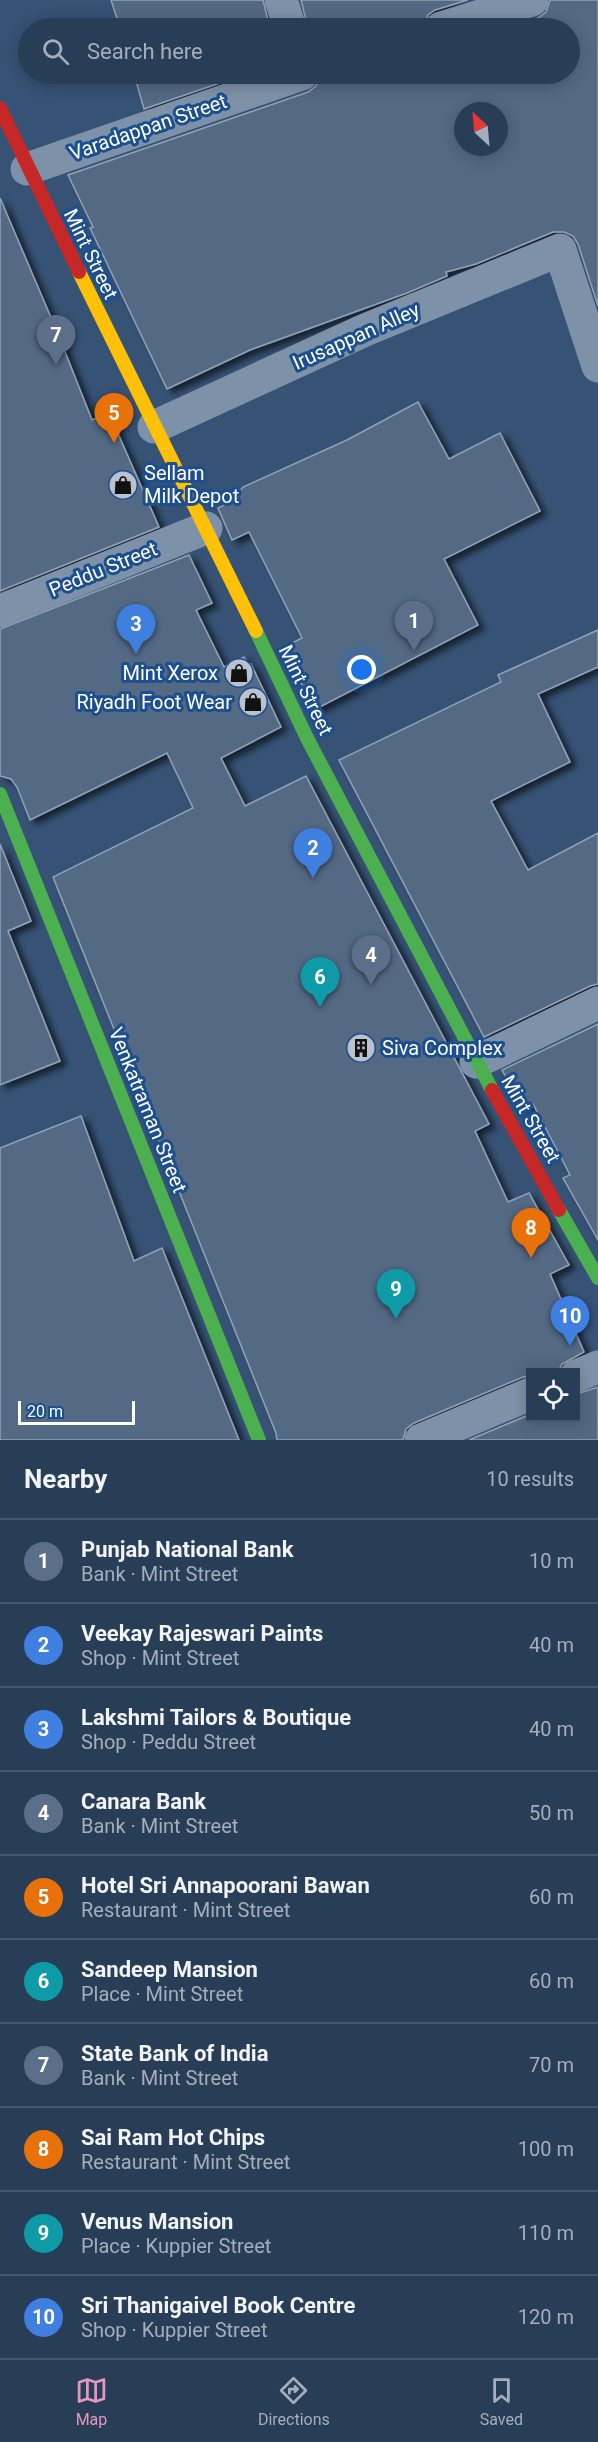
<!DOCTYPE html>
<meta charset="utf-8">
<style>
:root{--surface:#283e57;--page:#344961;--text:#f1f3f6;--muted:#a5aeba;--line:#44576d;--accent:#e797bd}
body{margin:0;font-family:Roboto,sans-serif;background:var(--page);color:var(--text)}
.controls{position:absolute;right:18px;bottom:18px;display:grid;overflow:hidden;border-radius:0px;box-shadow:0 3px 15px #0003}
.controls button{width:54px;height:54px;display:grid;place-items:center;padding:0;border:0;border-bottom:2px solid var(--line);background:var(--surface);color:var(--text);font:30px sans-serif}
.compass{position:absolute;left:454px;top:102px;width:54px;height:54px;border-radius:50%;background:var(--surface);box-shadow:0 3px 15px #0003;rotate:334deg}
.scale{position:absolute;left:18px;bottom:15px;width:117px;box-sizing:border-box;padding-left:6px;border:3px solid #fff;border-top:0;font-size:16px;line-height:21px;white-space:nowrap;color:#fff;-webkit-text-stroke:4px #1b4f8f;paint-order:stroke}
.you{position:absolute;left:362px;top:670px;width:21px;height:21px;margin:-15px;border:4px solid #fff;border-radius:50%;background:#1a73e8;box-shadow:0 0 0 9px #1a73e833}
.badge{display:grid;place-items:center;width:39px;height:39px;border-radius:50%;background:var(--accent);color:#fff;font-size:20px;font-weight:700}
.pin{position:absolute;translate:-50% -50px;filter:drop-shadow(0 2px 3px #0008)}
.pin::after{content:'';position:absolute;top:32px;width:21px;height:18px;background:inherit;clip-path:polygon(0 0,100% 0,50% 100%)}
.list{margin:0;padding:0;list-style:none}
h2{display:flex;justify-content:space-between;align-items:center;height:78px;margin:0;padding:0 24px;font-size:26px}
h2 small{font-size:20px;font-weight:400;color:var(--muted)}
.list li{display:grid;grid-template-columns:39px 1fr auto;gap:18px;align-items:center;box-sizing:border-box;height:84px;padding:0 24px;border-top:2px solid var(--line)}
.list b{display:block;font-size:22px;white-space:nowrap}
.list p{margin:0;font-size:20px;white-space:nowrap;color:var(--muted)}
.list em{font-size:20px;font-style:normal;color:var(--muted)}
.icon{flex:none;width:33px;height:33px;fill:none;stroke:currentColor;stroke-width:2;stroke-linecap:round;stroke-linejoin:round}
.map{position:relative;flex:none;width:598px;height:1440px;overflow:hidden}
.search{position:absolute;background:var(--surface);box-shadow:0 3px 15px #0003;left:18px;right:18px;top:18px;height:66px;display:flex;align-items:center;gap:15px;box-sizing:border-box;padding:0 21px;border-radius:33px;color:var(--muted);font-size:22px}
.sheet{height:918px;background:var(--surface)}
nav{display:flex;justify-content:space-around;align-items:center;box-sizing:border-box;height:84px;border-top:2px solid var(--line);background:var(--surface);font-size:16px;color:var(--muted)}
nav a{display:grid;justify-items:center;gap:3px}
nav .on{color:var(--accent)}
.map>svg:first-child{display:block}
.building{fill:#526984;stroke:#92a2b6;stroke-width:1.5;fill-rule:evenodd;filter:url(#shadow)}
.lines{fill:none;stroke-linecap:round;stroke-linejoin:round}
.street{stroke:#7d92a8;stroke-width:33}
.fast{stroke:#4caf50;stroke-width:14}
.slow{stroke:#ffc107;stroke-width:14}
.jam{stroke:#c62828;stroke-width:14}
.labels{text-anchor:middle;stroke-width:6;stroke-linejoin:round;paint-order:stroke}
.street-label{font-size:20px;fill:#fff;stroke:#1b4f8f}
.poi-label{font-size:20px;fill:#fff;stroke:#1b4f8f;text-anchor:start}
</style>
<div class="map">
<svg width="598" height="1440" viewBox="0 0 598 1440">
<defs>
<filter id="shadow"><feDropShadow dx="6" dy="4" stdDeviation="3" flood-color="#0009"/></filter>
</defs>
<rect width="100%" height="100%" fill="#365274"/>
<!-- building -->
<g class="building">
<polygon points="111,0 263,0 270,28 120,28"/>
<polygon points="301,0 468,0 435,10 428,15 423,28 308,28"/>
<path d="M550,0H598V306L578,244L573,236L564,232H553L476,264L446,272L447,276L407,293L250,350L167,389L90,228L93,227L68,175L308,92L316,86L320,74H570V28H503L538,18L546,12ZM463,111H499V147H463Z"/>
<polygon points="134,74 246,74 144,109"/>
<polygon points="0,198 58,334 92,420 109,413 159,527 0,591"/>
<polygon points="418,402 449,459 500,433 540,511 444,559 478,625 314,710 284,647 302,638 249,532 232,540 218,508 231,502 243,487 347,440"/>
<polygon points="189,555 212,603 196,610 224,667 244,657 248,665 251,664 281,727 221,758 245,806 306,776 489,1124 475,1131 508,1202 529,1193 569,1265 550,1274 584,1352 562,1364 558,1372 531,1372 531,1376 523,1377 414,1423 406,1429 403,1440 277,1440 276,1433 53,877 193,808 167,753 30,820 17,787 11,779 0,776 0,629"/>
<polygon points="598,630 598,667 538,694 570,762 491,801 528,870 598,833 598,984 590,986 484,1037 339,760 501,682 498,675"/>
<polygon points="0,844 31,921 8,931 60,1061 0,1085"/>
<polygon points="598,1024 598,1240 563,1178 570,1175 533,1104 523,1108 502,1070"/>
<polygon points="81,1116 134,1261 162,1248 239,1440 0,1440 0,1148"/>
<polygon points="598,1387 598,1440 469,1440 531,1414 531,1418 576,1418 576,1394"/>
</g>
<g class="lines">
<!-- street -->
<g class="street">
<polyline points="281,0 290,28"/>
<polyline points="441,28 532,0"/>
<polyline points="27,169 302,74"/>
<polyline points="154,427 365,330 560,250 598,366"/>
<polyline points="0,611 206,528"/>
<polyline points="476,1062 598,1003"/>
<polyline points="576,1376 598,1367"/>
<polyline points="421,1440 530,1394"/>
</g>
<!-- fast -->
<g class="fast">
<polyline points="256,631 308,740 492,1090"/>
<polyline points="0,794 259,1440"/>
<polyline points="559,1210 598,1278"/>
</g>
<!-- slow -->
<polyline class="slow" points="79,272 256,631"/>
<!-- jam -->
<g class="jam">
<polyline points="0,108 79,272"/>
<polyline points="492,1090 559,1210"/>
</g>
</g>
<!-- icons -->
<defs>
<g id="shop-disc" transform="scale(1.5)"><circle r="9.5" fill="#b9c2ce" stroke="#1b4f8f"/><path d="M-5-2.5h2.3a2.7 3.5 0 0 1 5.4 0H5L5.5 6h-11ZM-1.5-2.5h3a1.5 2.3 0 0 0-3 0Z" fill="#111"/></g>
<g id="building-disc" transform="scale(1.5)"><circle r="9.5" fill="#b9c2ce" stroke="#1b4f8f"/><path d="M-4-6H4V6H1V3H-1V6H-4ZM-2.5-4.3h1.7v1.8h-1.7ZM.8-4.3h1.7v1.8H.8ZM-2.5-1h1.7V.8h-1.7ZM.8-1h1.7V.8H.8Z" fill="#111"/></g>
</defs>
<g fill-rule="evenodd">
<use href="#shop-disc" x="123" y="485"/>
<use href="#shop-disc" x="239" y="673"/>
<use href="#shop-disc" x="253" y="702"/>
<use href="#building-disc" x="361" y="1048"/>
</g>
<g class="labels">
<!-- street labels -->
<g class="street-label">
<text transform="translate(148 127) rotate(-19)" y="7">Varadappan Street</text>
<text transform="translate(91 254) rotate(64)" y="7">Mint Street</text>
<text transform="translate(356 336) rotate(-24)" y="7">Irusappan Alley</text>
<text transform="translate(103 569) rotate(-22)" y="7">Peddu Street</text>
<text transform="translate(306 690) rotate(64)" y="7">Mint Street</text>
<text transform="translate(148 1110) rotate(68)" y="7">Venkatraman Street</text>
<text transform="translate(531 1119) rotate(60)" y="7">Mint Street</text>
</g>
<!-- poi labels -->
<g class="poi-label">
<text x="144" y="480">Sellam<tspan x="144" dy="23">Milk Depot</tspan></text>
<text x="218" y="680" text-anchor="end">Mint Xerox</text>
<text x="232" y="709" text-anchor="end">Riyadh Foot Wear</text>
<text x="382" y="1055">Siva Complex</text>
</g>
</g>
</svg>
<div class="controls">
<button><svg class="icon" aria-label="locate" viewBox="0 0 24 24"><circle cx="12" cy="12" r="6"/><path d="M12 2v4M12 18v4M2 12h4M18 12h4"/></svg></button>
</div>
<svg class="compass" viewBox="-18 -18 36 36"><path d="M0-13l5 13h-10z" fill="#e53935"/><path d="M0 13l5-13h-10z" fill="#a5aeba"/></svg>
<div class="scale">20 m</div>
<div class="you"></div>
<div class="pin badge" style="left:414px;top:651px;background:#5c6f8a">1</div>
<div class="pin badge" style="left:313px;top:878px;background:#3f7fe0">2</div>
<div class="pin badge" style="left:136px;top:654px;background:#3f7fe0">3</div>
<div class="pin badge" style="left:371px;top:985px;background:#5c6f8a">4</div>
<div class="pin badge" style="left:114px;top:443px;background:#e8710a">5</div>
<div class="pin badge" style="left:320px;top:1007px;background:#0f9aa8">6</div>
<div class="pin badge" style="left:56px;top:365px;background:#5c6f8a">7</div>
<div class="pin badge" style="left:531px;top:1258px;background:#e8710a">8</div>
<div class="pin badge" style="left:396px;top:1319px;background:#0f9aa8">9</div>
<div class="pin badge" style="left:570px;top:1346px;background:#3f7fe0">10</div>
<div class="search"><svg class="icon" aria-label="search" viewBox="0 0 24 24"><circle cx="10" cy="10" r="6"/><path d="M15 15l6 6"/></svg>Search here</div>
</div>
<section class="sheet">
<h2>Nearby<small>10 results</small></h2>
<ul class="list">
<li><span class="badge" style="background:#5c6f8a">1</span><div><b>Punjab National Bank</b><p>Bank · Mint Street</p></div><em>10 m</em></li>
<li><span class="badge" style="background:#3f7fe0">2</span><div><b>Veekay Rajeswari Paints</b><p>Shop · Mint Street</p></div><em>40 m</em></li>
<li><span class="badge" style="background:#3f7fe0">3</span><div><b>Lakshmi Tailors &amp; Boutique</b><p>Shop · Peddu Street</p></div><em>40 m</em></li>
<li><span class="badge" style="background:#5c6f8a">4</span><div><b>Canara Bank</b><p>Bank · Mint Street</p></div><em>50 m</em></li>
<li><span class="badge" style="background:#e8710a">5</span><div><b>Hotel Sri Annapoorani Bawan</b><p>Restaurant · Mint Street</p></div><em>60 m</em></li>
<li><span class="badge" style="background:#0f9aa8">6</span><div><b>Sandeep Mansion</b><p>Place · Mint Street</p></div><em>60 m</em></li>
<li><span class="badge" style="background:#5c6f8a">7</span><div><b>State Bank of India</b><p>Bank · Mint Street</p></div><em>70 m</em></li>
<li><span class="badge" style="background:#e8710a">8</span><div><b>Sai Ram Hot Chips</b><p>Restaurant · Mint Street</p></div><em>100 m</em></li>
<li><span class="badge" style="background:#0f9aa8">9</span><div><b>Venus Mansion</b><p>Place · Kuppier Street</p></div><em>110 m</em></li>
<li><span class="badge" style="background:#3f7fe0">10</span><div><b>Sri Thanigaivel Book Centre</b><p>Shop · Kuppier Street</p></div><em>120 m</em></li>
</ul>
</section>
<nav>
<a class="on"><svg class="icon" aria-label="map" viewBox="0 0 24 24"><path d="M3 6l6-2 6 2 6-2v14l-6 2-6-2-6 2zM9 4v14M15 6v14"/></svg>Map</a>
<a><svg class="icon" aria-label="directions" viewBox="0 0 24 24"><path d="M12 3l9 9-9 9-9-9zM9 14v-3h6M13 9l2 2-2 2"/></svg>Directions</a>
<a><svg class="icon" aria-label="saved" viewBox="0 0 24 24"><path d="M7 4h10v16l-5-4-5 4z"/></svg>Saved</a>
</nav>
